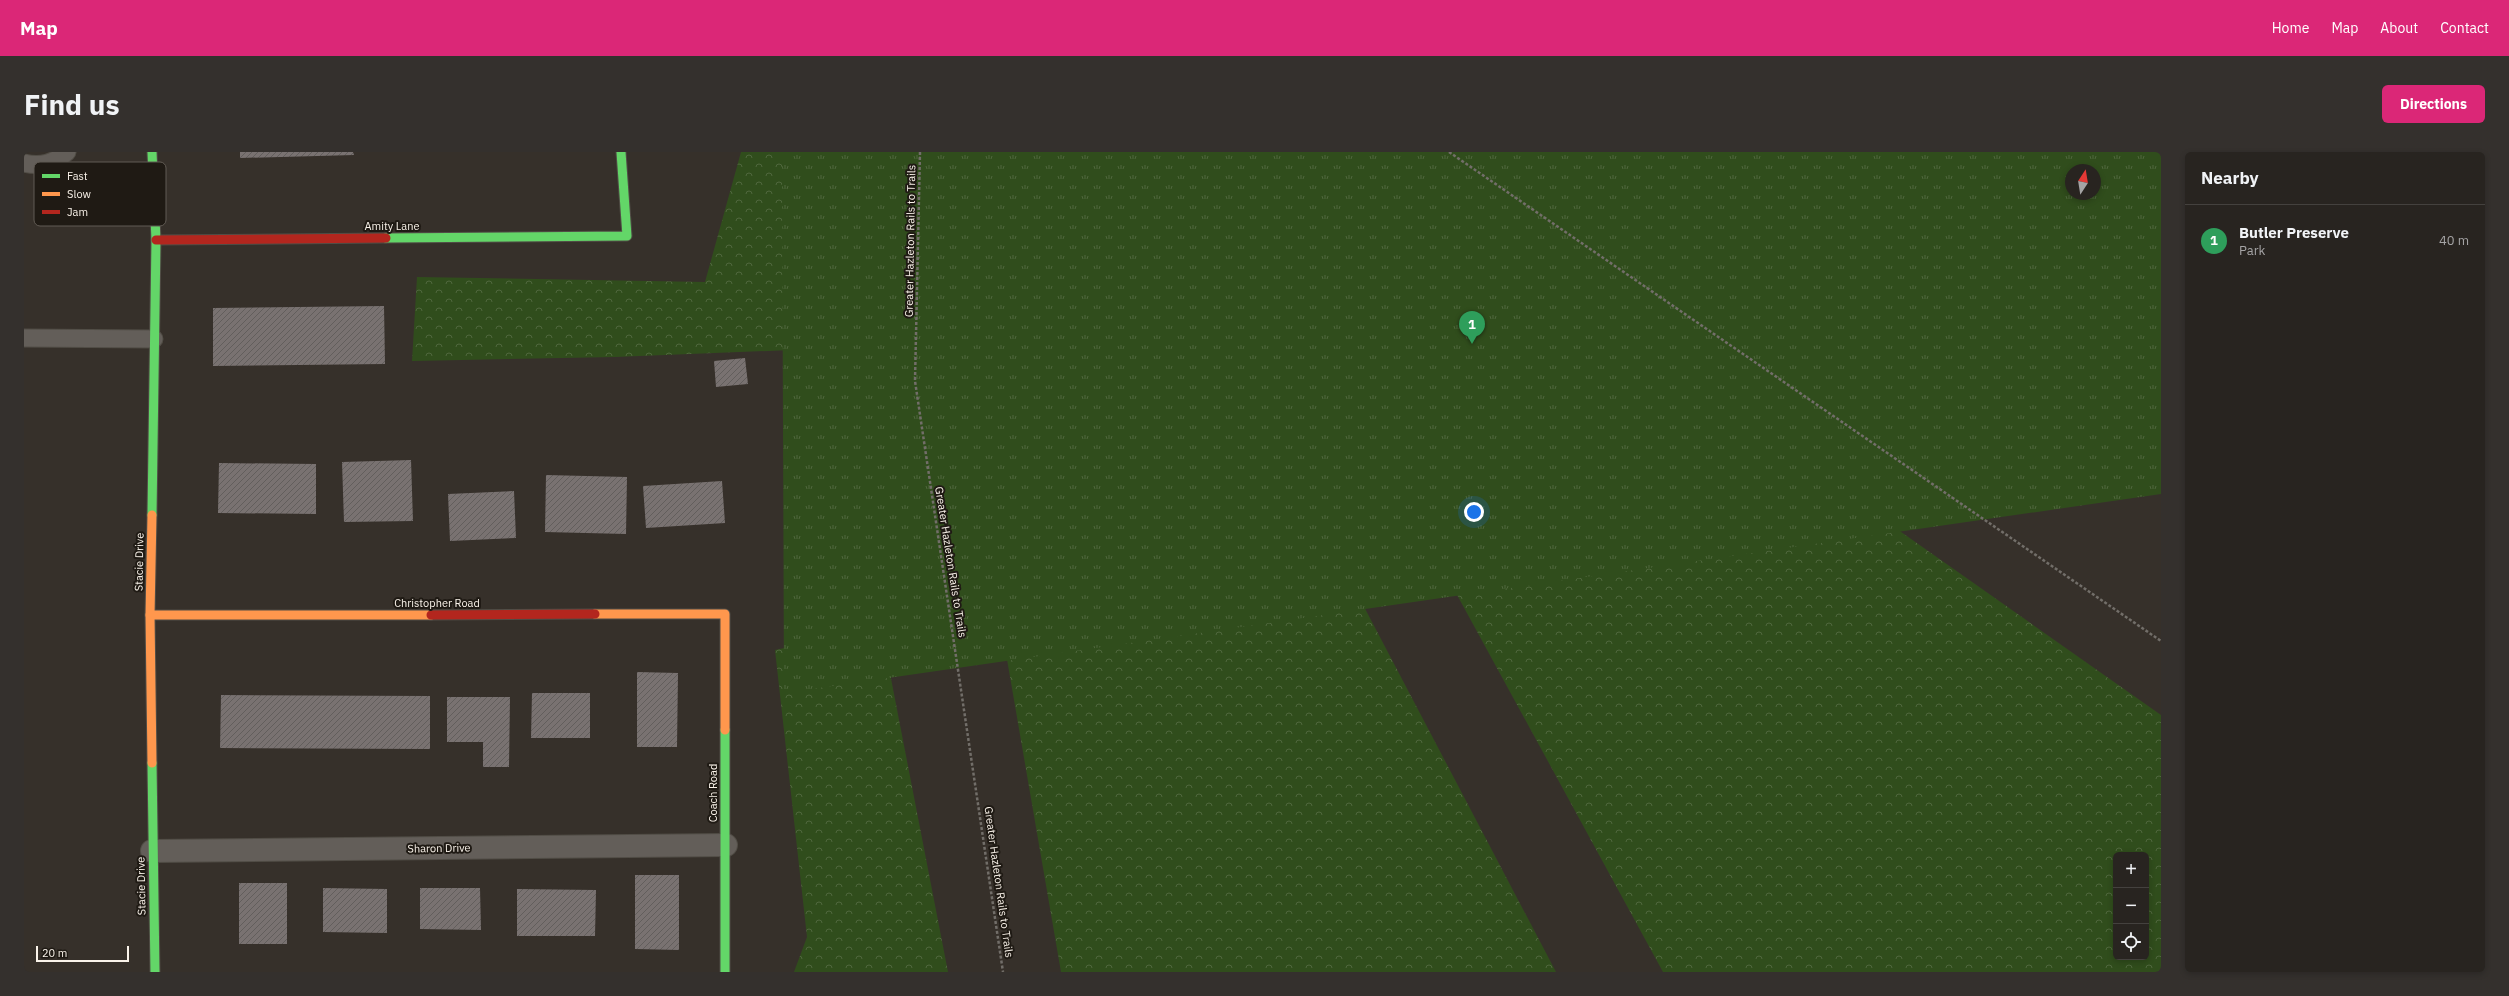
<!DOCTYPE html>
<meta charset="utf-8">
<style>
:root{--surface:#282420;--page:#34302d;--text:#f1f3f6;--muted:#a5a4a5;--line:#44413e;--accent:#db2777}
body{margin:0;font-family:"IBM Plex Sans",sans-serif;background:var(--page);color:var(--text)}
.controls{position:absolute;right:12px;bottom:12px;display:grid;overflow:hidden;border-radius:6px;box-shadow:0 2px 6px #0003}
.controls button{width:36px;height:36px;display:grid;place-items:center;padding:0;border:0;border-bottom:1px solid var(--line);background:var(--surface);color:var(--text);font:20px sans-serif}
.compass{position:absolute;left:2041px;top:12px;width:36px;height:36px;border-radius:50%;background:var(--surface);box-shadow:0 2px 6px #0003;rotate:12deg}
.scale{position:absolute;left:12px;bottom:10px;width:93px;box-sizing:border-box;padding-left:4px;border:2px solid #faf3ea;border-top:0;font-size:11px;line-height:14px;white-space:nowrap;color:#faf3ea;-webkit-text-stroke:3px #1f1a14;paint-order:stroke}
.you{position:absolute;left:1450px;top:360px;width:14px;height:14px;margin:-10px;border:3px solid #fff;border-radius:50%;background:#1a73e8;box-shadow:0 0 0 6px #1a73e833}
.badge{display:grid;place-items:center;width:26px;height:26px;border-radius:50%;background:var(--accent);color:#fff;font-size:13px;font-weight:700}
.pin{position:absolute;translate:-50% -33px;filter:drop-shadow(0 1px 2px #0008)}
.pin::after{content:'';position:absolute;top:21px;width:14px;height:12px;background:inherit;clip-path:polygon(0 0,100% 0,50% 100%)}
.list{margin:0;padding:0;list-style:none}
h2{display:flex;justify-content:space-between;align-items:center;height:52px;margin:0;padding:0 16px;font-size:17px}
h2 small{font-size:13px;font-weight:400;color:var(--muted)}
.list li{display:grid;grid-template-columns:26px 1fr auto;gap:12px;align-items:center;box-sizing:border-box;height:72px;padding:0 16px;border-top:1px solid var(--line)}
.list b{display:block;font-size:15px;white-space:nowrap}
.list p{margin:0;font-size:13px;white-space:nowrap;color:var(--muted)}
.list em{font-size:13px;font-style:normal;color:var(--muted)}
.icon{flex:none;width:22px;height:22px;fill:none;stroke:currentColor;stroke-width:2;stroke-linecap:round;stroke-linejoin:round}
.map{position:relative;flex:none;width:2137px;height:820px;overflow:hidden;border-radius:6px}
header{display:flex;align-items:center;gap:24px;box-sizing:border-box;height:56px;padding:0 20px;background:var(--accent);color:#fff}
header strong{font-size:19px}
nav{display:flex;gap:22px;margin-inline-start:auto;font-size:14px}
.intro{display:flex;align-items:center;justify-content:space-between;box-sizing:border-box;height:96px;padding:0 24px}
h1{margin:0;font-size:28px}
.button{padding:10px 18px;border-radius:6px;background:var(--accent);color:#fff;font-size:14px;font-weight:700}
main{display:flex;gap:24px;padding:0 24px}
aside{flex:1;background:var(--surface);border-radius:6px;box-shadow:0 2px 6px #0003}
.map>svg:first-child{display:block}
.forest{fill:url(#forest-crowns);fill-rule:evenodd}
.park{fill:url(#park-tufts);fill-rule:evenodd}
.building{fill:url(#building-hatch)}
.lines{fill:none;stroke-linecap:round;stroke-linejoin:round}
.lane-casing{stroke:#514d46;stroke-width:19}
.street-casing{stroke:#514d46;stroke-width:24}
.fast-casing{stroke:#514d46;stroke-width:11}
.slow-casing{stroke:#514d46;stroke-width:11}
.jam-casing{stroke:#514d46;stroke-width:11}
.path{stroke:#726e69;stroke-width:2.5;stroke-dasharray:3 2;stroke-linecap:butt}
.lane{stroke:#635e59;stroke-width:17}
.street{stroke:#635e59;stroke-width:22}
.fast{stroke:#63d668;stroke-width:9}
.slow{stroke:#ff974d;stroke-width:9}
.jam{stroke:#b3261e;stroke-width:9}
.labels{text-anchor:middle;stroke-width:4;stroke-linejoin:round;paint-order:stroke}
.street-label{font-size:11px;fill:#faf3ea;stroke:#1f1a14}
.key{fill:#1f1a14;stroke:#615b54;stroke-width:1}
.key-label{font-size:11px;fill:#faf3ea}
</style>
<header>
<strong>Map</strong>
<nav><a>Home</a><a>Map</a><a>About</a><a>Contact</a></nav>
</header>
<div class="intro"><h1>Find us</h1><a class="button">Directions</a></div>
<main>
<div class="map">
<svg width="2137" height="820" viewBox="0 0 2137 820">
<defs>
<pattern id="forest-crowns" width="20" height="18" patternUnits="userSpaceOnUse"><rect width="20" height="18" fill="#304d1c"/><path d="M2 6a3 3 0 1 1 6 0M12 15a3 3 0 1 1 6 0" fill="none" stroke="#4f673d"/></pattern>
<pattern id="park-tufts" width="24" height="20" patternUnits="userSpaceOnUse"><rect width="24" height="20" fill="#304d1c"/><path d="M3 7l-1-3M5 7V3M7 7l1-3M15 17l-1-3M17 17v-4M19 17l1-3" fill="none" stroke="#4f673d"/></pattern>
<pattern id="building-hatch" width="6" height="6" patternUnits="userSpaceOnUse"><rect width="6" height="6" fill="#797271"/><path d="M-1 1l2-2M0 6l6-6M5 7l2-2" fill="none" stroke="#625e5c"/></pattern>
</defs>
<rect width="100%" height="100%" fill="#36302a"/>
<!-- forest -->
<g class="forest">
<polygon points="717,0 844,0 767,198 591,205 388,209 393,125 681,130"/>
<polygon points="1101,0 1532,820 1037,820 966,409"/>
<path d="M1525,132L2137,563V820H1639L1343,278ZM2092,703H2122V805H2092Z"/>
<polygon points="857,475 924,820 770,820 783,785 751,498"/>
</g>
<!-- park -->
<path class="park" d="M758,0H2137V342L760,541ZM2047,18H2071V42H2047Z"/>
<!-- building -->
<g class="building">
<polygon points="216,0 329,0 330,3 216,6"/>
<polygon points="360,154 361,212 189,214 189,156"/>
<polygon points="721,206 724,232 692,235 690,209"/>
<polygon points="387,308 389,369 320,370 318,310"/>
<polygon points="195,311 292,312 292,362 194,361"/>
<polygon points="522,323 603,325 602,382 521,380"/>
<polygon points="698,329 701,371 622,376 619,334"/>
<polygon points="490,339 492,386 426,389 424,342"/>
<polygon points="613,520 654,521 653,595 613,595"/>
<polygon points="508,541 566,541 566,586 507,586"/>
<polygon points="197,543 406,544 406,597 196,596"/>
<polygon points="423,545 486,545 485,615 459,615 459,590 423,590"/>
<polygon points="611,723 655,723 655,798 611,797"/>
<rect x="215" y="731" width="48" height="61"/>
<polygon points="299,736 363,737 363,781 299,780"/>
<polygon points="396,736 456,736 457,778 396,777"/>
<polygon points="493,737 572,738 571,784 493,784"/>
</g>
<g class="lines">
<!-- lane casing -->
<g class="lane-casing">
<g id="lane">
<path d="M0,11C17,15 30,11 43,0"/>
<polyline points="0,186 130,187"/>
</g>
</g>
<!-- street casing -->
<g class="street-casing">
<polyline id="street" points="128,699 702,693"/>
</g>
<!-- fast casing -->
<g class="fast-casing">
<g id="fast">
<polyline points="362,86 603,84 597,0"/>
<polyline points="128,363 132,88 128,0"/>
<polyline points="701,578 701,820"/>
<polyline points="128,611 131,820"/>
</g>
</g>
<!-- slow casing -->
<g class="slow-casing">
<g id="slow">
<polyline points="128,363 126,463 128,611"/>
<polyline points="571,462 701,462 701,578"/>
<polyline points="126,463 407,463"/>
</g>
</g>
<!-- jam casing -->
<g class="jam-casing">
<g id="jam">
<polyline points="132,88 362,86"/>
<polyline points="407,463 571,462"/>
</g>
</g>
<!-- path -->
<g class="path">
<polyline points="896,0 891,229 979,820"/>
<polyline points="1425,0 2137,489"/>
</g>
<!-- lane -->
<use href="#lane" class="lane"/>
<!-- street -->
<use href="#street" class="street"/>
<!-- fast -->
<use href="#fast" class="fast"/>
<!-- slow -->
<use href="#slow" class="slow"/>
<!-- jam -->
<use href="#jam" class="jam"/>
</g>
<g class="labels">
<!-- street labels -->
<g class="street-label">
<text x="368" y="78">Amity Lane</text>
<text transform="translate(886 89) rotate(-89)" y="4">Greater Hazleton Rails to Trails</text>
<text transform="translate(115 410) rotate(-89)" y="4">Stacie Drive</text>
<text transform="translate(927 410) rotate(81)" y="4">Greater Hazleton Rails to Trails</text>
<text x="413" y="455">Christopher Road</text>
<text transform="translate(689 641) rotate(-90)" y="4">Coach Road</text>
<text transform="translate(415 696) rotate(-1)" y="4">Sharon Drive</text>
<text transform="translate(975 730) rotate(82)" y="4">Greater Hazleton Rails to Trails</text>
<text transform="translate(117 734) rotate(-91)" y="4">Stacie Drive</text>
</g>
</g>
<!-- legend -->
<rect x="10" y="10" width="132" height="64" rx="6" class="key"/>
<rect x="18" y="22" width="18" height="4" fill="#63d668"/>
<rect x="18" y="40" width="18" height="4" fill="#ff974d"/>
<rect x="18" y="58" width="18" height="4" fill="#b3261e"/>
<g class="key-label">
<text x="43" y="28">Fast</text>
<text x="43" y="46">Slow</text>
<text x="43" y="64">Jam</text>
</g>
</svg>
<div class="controls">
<button>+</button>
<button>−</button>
<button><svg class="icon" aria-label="locate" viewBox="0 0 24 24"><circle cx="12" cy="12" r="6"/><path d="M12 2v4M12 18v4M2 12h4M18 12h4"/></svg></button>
</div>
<svg class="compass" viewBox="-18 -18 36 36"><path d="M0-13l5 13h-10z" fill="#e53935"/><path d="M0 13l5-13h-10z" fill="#a5a4a5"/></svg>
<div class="scale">20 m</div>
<div class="you"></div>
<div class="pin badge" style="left:1448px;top:192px;background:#2e9e5b">1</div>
</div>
<aside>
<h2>Nearby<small></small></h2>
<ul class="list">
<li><span class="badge" style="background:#2e9e5b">1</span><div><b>Butler Preserve</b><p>Park</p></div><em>40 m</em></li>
</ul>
</aside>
</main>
